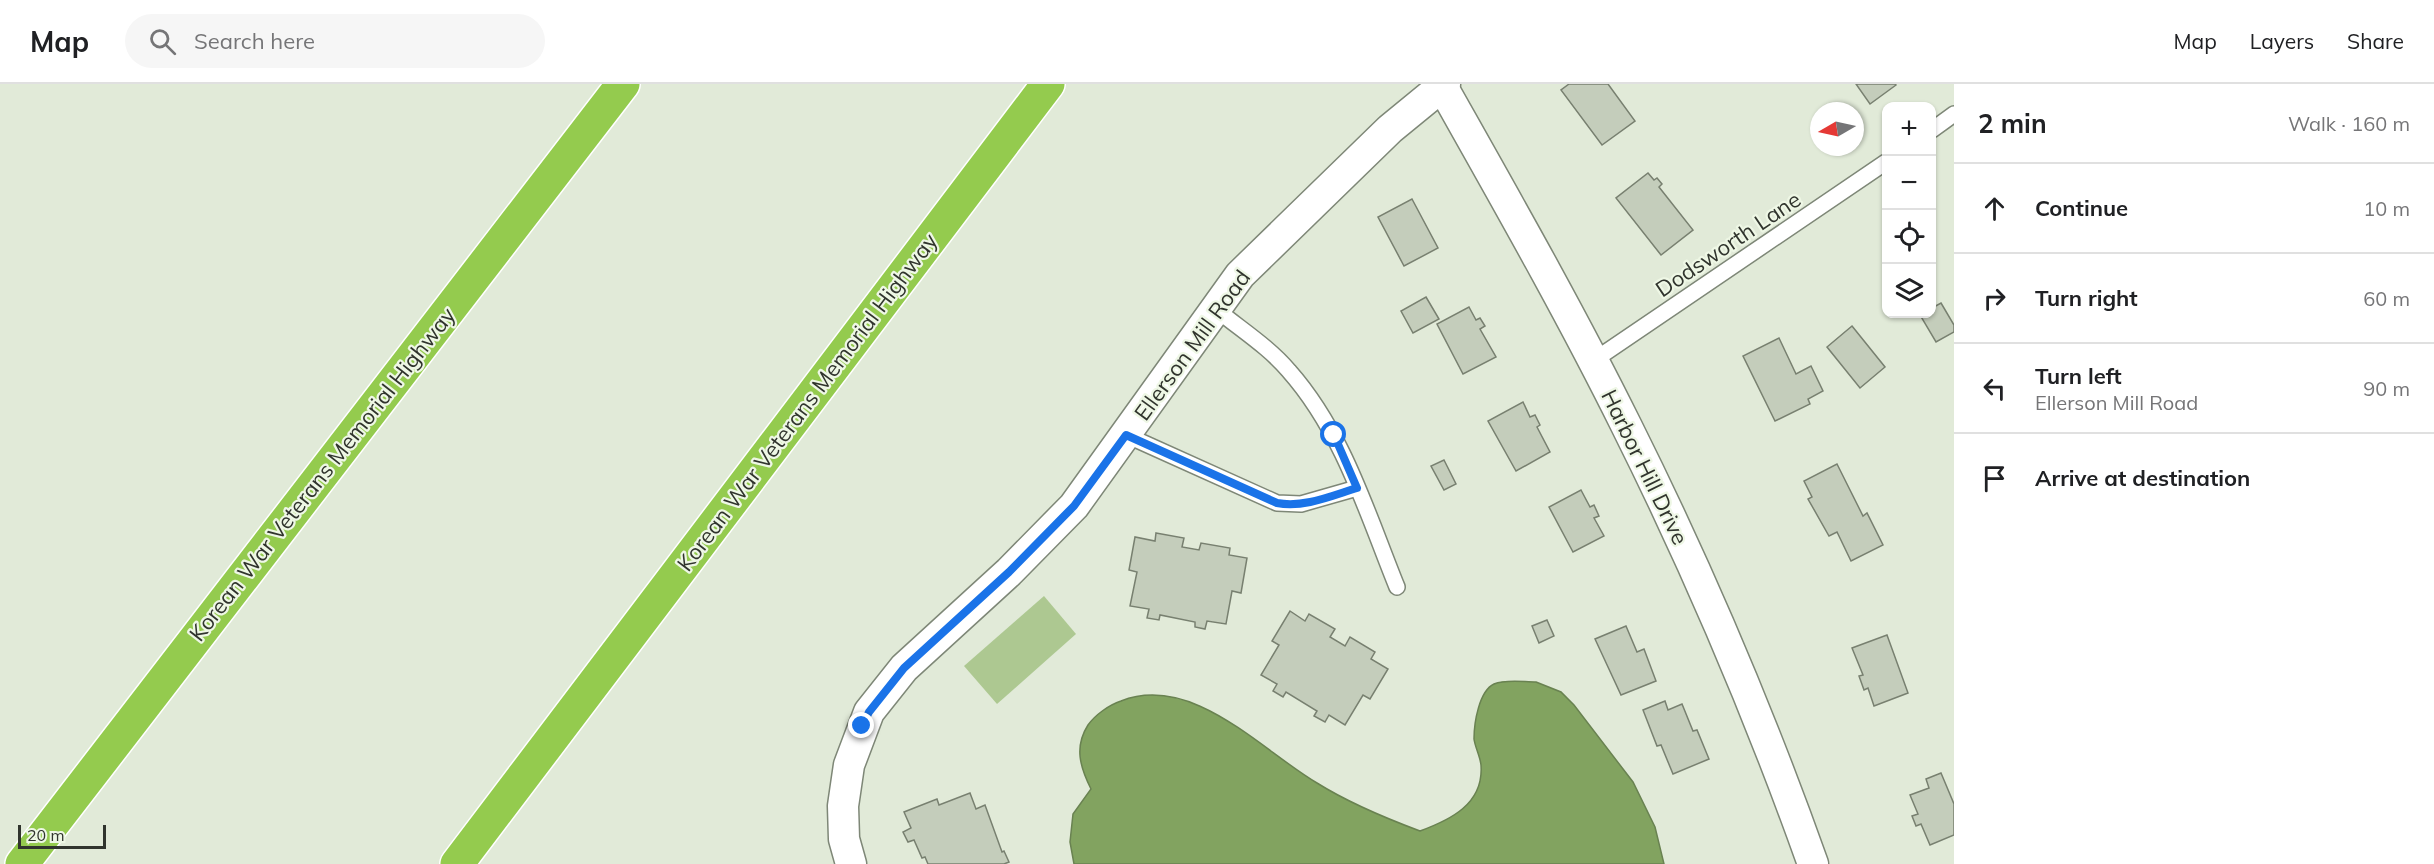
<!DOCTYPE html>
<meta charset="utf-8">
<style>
:root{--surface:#fff;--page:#f6f6f6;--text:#202124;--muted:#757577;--line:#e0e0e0}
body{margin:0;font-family:Mulish,sans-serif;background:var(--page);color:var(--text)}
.controls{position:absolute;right:18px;top:18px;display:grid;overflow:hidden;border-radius:12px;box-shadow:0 2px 4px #0004}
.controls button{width:54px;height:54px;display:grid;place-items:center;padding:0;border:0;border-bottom:2px solid var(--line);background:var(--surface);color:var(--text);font:30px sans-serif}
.compass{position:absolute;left:1810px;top:18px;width:54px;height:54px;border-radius:50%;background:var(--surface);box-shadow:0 2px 4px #0004;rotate:261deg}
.scale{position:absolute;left:18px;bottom:15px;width:88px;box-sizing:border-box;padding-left:6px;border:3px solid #30342d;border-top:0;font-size:16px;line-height:21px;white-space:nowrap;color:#30342d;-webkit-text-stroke:4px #eef7e5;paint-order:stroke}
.stop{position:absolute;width:18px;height:18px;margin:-14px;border:4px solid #1a73e8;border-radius:50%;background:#fff}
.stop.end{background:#1a73e8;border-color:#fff;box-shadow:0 2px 6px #0008}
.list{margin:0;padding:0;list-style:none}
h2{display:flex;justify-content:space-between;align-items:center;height:78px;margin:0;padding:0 24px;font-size:26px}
h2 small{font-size:20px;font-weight:400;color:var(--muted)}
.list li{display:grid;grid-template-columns:39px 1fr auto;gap:18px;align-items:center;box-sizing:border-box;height:90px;padding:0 24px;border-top:2px solid var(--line)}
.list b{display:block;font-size:22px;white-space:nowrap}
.list p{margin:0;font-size:20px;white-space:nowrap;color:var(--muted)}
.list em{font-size:20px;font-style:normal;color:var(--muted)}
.icon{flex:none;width:33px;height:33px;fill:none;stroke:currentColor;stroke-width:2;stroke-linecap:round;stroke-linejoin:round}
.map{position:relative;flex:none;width:1954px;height:780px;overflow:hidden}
header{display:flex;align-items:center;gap:36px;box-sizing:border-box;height:84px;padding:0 30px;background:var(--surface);border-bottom:2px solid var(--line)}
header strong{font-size:28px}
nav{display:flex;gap:33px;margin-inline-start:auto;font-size:21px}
.search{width:420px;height:54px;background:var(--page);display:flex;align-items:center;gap:15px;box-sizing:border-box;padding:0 21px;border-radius:33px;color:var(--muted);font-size:22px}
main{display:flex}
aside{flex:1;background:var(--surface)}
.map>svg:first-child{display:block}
.green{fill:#adc891}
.water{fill:#82a360;stroke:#698251;stroke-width:1.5}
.building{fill:#c4cdbb;stroke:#788070;stroke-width:1.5}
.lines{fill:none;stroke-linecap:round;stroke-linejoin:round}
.lane-casing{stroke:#7e8777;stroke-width:18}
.street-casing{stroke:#7e8777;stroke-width:33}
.highway-casing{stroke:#fff;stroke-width:36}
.lane{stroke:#fff;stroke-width:15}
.street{stroke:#fff;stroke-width:30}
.highway{stroke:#94cb4e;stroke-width:33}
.route{stroke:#1a73e8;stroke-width:8}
.labels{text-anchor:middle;stroke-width:4.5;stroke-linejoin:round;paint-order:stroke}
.street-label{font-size:22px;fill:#30342d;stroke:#eef7e5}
</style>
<header>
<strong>Map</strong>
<div class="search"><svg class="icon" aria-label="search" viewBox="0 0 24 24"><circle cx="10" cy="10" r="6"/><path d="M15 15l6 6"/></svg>Search here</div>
<nav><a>Map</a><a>Layers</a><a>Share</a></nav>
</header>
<main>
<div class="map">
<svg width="1954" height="780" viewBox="0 0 1954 780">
<rect width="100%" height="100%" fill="#e1ead8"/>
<!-- green -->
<polygon class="green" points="1044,512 1076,550 997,620 964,582"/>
<!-- water -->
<path class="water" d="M1536,598L1561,608L1574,621L1633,698L1655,743L1664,780H1074L1070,758L1073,730L1091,705C1080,683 1074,663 1088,641C1095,631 1109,621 1121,617C1192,589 1261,666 1317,699C1349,719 1385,734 1420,747C1450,736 1484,720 1481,681C1480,672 1475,663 1474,655C1474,639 1479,607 1494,600C1506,595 1523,598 1536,598Z"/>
<!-- building -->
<g class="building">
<polygon points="1569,0 1608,0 1635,37 1602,61 1561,6"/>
<polygon points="1856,0 1895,0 1896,1 1870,20"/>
<polygon points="1648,89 1654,96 1657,94 1662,100 1659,103 1693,146 1661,171 1616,114"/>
<polygon points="1412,115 1438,164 1404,182 1378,133"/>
<polygon points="1426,213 1439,235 1413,249 1401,227"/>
<polygon points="1941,219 1954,241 1954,248 1936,258 1920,231 1932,230 1932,224"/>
<polygon points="1469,223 1476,236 1480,234 1485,242 1480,245 1496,273 1463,290 1437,240"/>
<polygon points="1852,242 1885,283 1860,304 1827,263"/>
<polygon points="1779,254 1796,290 1811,282 1823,307 1808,315 1810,320 1775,337 1743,272"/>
<polygon points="1523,318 1530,333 1535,331 1540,341 1537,343 1550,368 1516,387 1488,337"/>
<polygon points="1444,376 1456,400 1444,406 1431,382"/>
<polygon points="1837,380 1863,432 1867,429 1883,461 1851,477 1837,448 1829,452 1808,415 1812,413 1804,397"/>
<polygon points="1581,406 1590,423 1594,421 1599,432 1594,434 1604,452 1573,468 1549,423"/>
<polygon points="1156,449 1184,454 1182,463 1199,466 1201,459 1230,464 1229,471 1247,474 1241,509 1232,507 1226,540 1207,537 1205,545 1195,543 1195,538 1160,531 1159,536 1147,534 1149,525 1130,522 1137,488 1129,486 1135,453 1155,457"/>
<polygon points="1290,527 1305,537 1309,530 1335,545 1330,553 1345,562 1350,553 1375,568 1371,575 1388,585 1370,615 1363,611 1345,641 1329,631 1325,638 1314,632 1317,627 1286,608 1283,613 1273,607 1277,600 1261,591 1279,561 1272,557"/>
<polygon points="1547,536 1554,552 1539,559 1532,542"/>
<polygon points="1626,542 1637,568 1644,565 1656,597 1621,611 1595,555"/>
<polygon points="1887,551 1908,609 1874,622 1868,604 1864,606 1859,592 1863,591 1852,564"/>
<polygon points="1665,617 1668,626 1682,620 1693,647 1697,646 1709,675 1673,690 1661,661 1657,662 1643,626"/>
<polygon points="1941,689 1954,720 1954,751 1930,761 1921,740 1916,742 1912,732 1918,730 1910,711 1929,704 1926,695"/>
<polygon points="970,709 976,725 985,721 1002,768 1004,767 1009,778 1004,780 928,780 925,773 922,774 914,756 908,758 903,748 911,744 904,728 937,715 939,721"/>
</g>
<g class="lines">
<!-- lane casing -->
<g class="lane-casing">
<g id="lane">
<polyline points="1932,46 1954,30"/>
<path d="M1216,225C1240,245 1269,263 1289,287C1343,348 1367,429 1397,503"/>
<polyline points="1593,277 1886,78"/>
<polyline points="1126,351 1277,419 1301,420 1357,404"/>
</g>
</g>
<!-- street casing -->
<g class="street-casing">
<g id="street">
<path d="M1442,2C1505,114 1569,226 1626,341C1697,483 1760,631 1813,780"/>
<polyline points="851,780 844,755 843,722 849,681 869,628 904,584 1009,488 1074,422 1240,191 1390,45 1445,0"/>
</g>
</g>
<!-- highway casing -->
<g class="highway-casing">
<g id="highway">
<polyline points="22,780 623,0"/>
<polyline points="457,780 1048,0"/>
</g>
</g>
<!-- lane -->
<use href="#lane" class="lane"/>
<!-- street -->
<use href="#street" class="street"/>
<!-- highway -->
<use href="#highway" class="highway"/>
</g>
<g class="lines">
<!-- route -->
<path class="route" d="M862,642L869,628L904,584L1009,488L1074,422L1126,351L1277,419C1304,424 1331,412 1357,404L1334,351"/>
</g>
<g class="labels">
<!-- street labels -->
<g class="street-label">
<text transform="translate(1728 160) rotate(-34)" y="8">Dodsworth Lane</text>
<text transform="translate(1192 261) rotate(-54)" y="8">Ellerson Mill Road</text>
<text transform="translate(807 318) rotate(-53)" y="8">Korean War Veterans Memorial Highway</text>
<text transform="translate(1645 383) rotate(64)" y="8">Harbor Hill Drive</text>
<text transform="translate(322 390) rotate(-52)" y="8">Korean War Veterans Memorial Highway</text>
</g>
</g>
</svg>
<div class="controls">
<button>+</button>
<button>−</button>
<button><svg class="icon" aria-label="locate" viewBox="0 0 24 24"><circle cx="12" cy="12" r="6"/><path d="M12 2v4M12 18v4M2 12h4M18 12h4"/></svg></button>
<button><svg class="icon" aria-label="layers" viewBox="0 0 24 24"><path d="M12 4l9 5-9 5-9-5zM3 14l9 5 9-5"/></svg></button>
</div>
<svg class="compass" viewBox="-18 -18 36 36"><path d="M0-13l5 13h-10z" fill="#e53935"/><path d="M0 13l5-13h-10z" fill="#757577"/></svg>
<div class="scale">20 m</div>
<div class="stop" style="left:1334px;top:351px"></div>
<div class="stop end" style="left:862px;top:642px"></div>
</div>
<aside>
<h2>2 min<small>Walk · 160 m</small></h2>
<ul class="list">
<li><svg class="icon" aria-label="ahead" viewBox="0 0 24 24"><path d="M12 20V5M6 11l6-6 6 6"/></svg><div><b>Continue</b></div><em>10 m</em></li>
<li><svg class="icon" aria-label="right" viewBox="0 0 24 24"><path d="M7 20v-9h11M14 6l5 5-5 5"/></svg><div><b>Turn right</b></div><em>60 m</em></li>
<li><svg class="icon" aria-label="left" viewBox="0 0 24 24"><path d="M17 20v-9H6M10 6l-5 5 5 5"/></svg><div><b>Turn left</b><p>Ellerson Mill Road</p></div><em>90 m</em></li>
<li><svg class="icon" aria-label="arrive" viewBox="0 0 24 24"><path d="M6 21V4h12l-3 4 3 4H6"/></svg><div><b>Arrive at destination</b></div></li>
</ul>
</aside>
</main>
